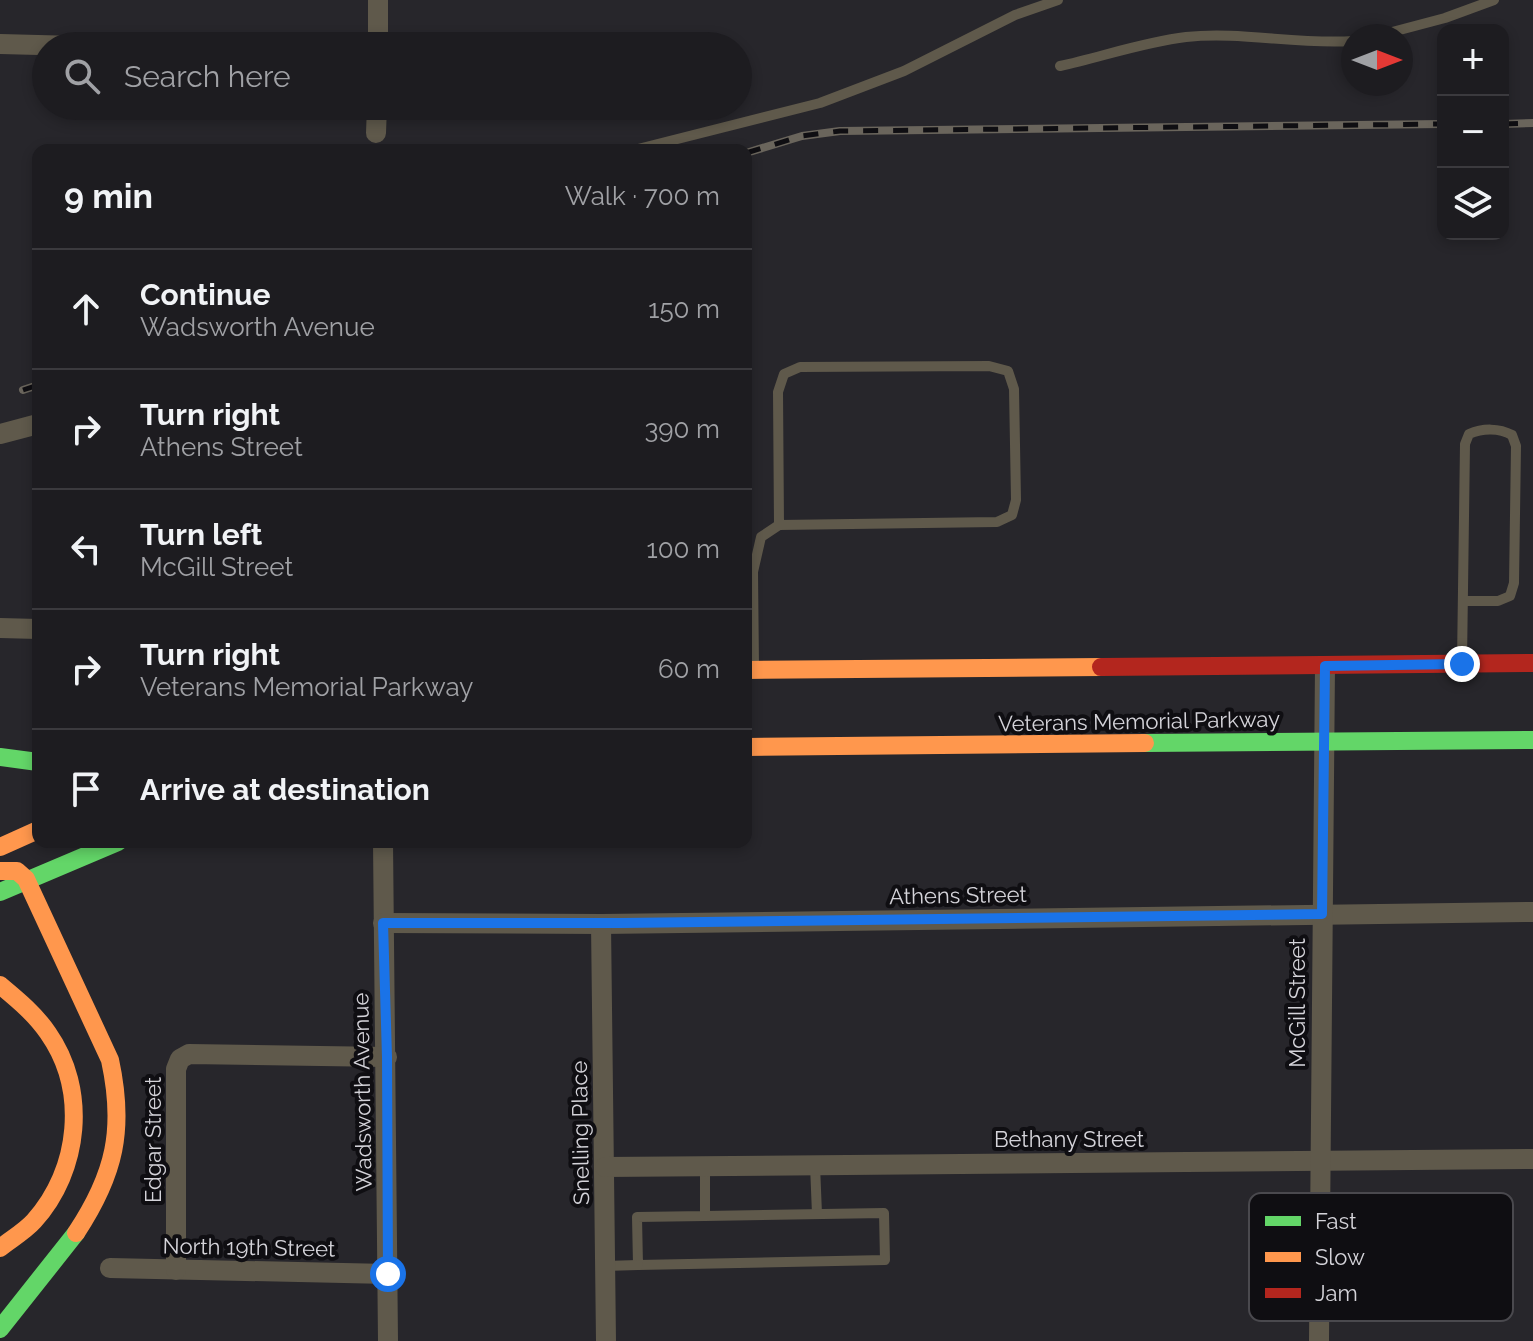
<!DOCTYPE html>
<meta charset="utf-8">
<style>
:root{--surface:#1d1c20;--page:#252529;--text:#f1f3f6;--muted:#a0a1a5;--line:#3b3a3e}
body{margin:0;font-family:Raleway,sans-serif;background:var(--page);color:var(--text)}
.controls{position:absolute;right:24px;top:24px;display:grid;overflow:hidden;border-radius:16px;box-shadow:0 4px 12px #0003}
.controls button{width:72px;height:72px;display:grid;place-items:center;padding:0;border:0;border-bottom:2px solid var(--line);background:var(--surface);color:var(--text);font:40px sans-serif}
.compass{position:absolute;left:1341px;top:24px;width:72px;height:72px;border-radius:50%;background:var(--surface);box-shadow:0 4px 12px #0003;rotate:90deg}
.stop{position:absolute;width:24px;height:24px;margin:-18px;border:6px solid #1a73e8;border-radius:50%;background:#fff}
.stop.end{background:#1a73e8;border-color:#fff;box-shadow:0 2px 8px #0008}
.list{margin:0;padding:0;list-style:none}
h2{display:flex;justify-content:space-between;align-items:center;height:104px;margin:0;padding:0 32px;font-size:34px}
h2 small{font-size:26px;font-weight:400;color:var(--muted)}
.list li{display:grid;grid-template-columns:52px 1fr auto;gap:24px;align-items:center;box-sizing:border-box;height:120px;padding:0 32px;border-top:2px solid var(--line)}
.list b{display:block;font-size:30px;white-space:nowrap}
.list p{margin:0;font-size:26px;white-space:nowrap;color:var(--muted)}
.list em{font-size:26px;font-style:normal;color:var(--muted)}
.icon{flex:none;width:44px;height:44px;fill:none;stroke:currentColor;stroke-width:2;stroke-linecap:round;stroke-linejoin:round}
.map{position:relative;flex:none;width:1533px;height:1341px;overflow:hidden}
.search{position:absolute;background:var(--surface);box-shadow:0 4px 12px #0003;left:32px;top:32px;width:720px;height:88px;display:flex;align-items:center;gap:20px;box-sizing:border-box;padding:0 28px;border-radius:44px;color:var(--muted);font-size:30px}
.panel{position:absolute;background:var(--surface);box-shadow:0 4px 12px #0003;left:32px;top:144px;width:720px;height:704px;border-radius:16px}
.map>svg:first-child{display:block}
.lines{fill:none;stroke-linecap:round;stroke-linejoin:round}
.lane{stroke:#5f594b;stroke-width:10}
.street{stroke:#5f594b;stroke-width:20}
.fast{stroke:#63d668;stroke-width:18}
.slow{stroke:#ff974d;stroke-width:18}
.jam{stroke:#b3261e;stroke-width:18}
.rail-casing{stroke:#6a655c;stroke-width:8}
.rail{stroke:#0f0e12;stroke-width:5;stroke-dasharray:15;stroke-linecap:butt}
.route{stroke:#1a73e8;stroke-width:10}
.labels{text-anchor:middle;stroke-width:8;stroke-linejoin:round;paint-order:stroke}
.street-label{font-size:22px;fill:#d4d3d9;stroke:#0f0e12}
.key{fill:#0f0e12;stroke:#4a494e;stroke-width:2}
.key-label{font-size:22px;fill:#d4d3d9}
</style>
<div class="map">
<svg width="1533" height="1341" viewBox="0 0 1533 1341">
<rect width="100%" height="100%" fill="#27262b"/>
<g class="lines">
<!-- lane -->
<g class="lane">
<polyline points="1377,36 1445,18 1494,0"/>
<path d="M1060,66C1101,57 1144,42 1186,37C1241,31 1298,45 1353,41"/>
<polyline points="634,150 820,103 904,71 1015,15 1058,0"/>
<path d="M1462,662L1465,444L1469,434C1483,428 1499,428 1512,435L1516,446L1514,583L1510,596L1498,601H1463"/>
<polyline points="754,668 753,572 761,537 779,525 997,522 1012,515 1016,500 1014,389 1008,371 989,366 800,367 784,374 778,392 779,525"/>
<polyline points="815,1165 817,1214"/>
<polyline points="705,1216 884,1213 885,1260 638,1265 637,1217 705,1216 705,1166"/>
<polyline points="605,1266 638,1265"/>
</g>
<!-- street -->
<g class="street">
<polyline points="0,44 77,46"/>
<polyline points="378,46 378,0"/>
<polyline points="376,133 377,106"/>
<polyline points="0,434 38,424"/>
<polyline points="0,628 38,629"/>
<polyline points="383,842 388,1341"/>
<polyline points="383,923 601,924 1533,912"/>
<polyline points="601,924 606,1341"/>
<polyline points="605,1167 1533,1159"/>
<polyline points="110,1268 388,1274"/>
<polyline points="176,1270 176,1069 180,1059 189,1054 387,1057"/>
<polyline points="1319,1341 1325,666"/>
</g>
<!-- fast -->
<g class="fast">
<polyline points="1145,743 1533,740"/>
<polyline points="0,757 38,762"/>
<polyline points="0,892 118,842"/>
<polyline points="0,1329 76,1233"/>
</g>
<!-- slow -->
<g class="slow">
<polyline points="746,670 1101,667"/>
<polyline points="746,747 1145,743"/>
<polyline points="0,847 38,830"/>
<path d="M0,871H17L26,879L110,1060C125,1129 115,1174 76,1233"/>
<path d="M0,985C18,1000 35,1014 48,1033C88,1090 80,1170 34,1221C24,1232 11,1239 0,1248"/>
</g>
<!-- jam -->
<polyline class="jam" points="1101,667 1533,663"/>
<!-- rail casing -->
<g class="rail-casing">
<g id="rail">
<polyline points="1503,124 1533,123"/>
<polyline points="746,153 802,136 840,131 1443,124"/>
<polyline points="23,390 38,385"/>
</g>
</g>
<!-- rail -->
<use href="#rail" class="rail"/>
</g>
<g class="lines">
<!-- route -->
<polyline class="route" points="388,1274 387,1057 383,923 622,923 1322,914 1325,666 1462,664"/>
</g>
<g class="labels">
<!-- street labels -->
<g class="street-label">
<text transform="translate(1139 721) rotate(-1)" y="8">Veterans Memorial Parkway</text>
<text transform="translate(958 895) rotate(-1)" y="8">Athens Street</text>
<text transform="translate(1297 1003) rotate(-90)" y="8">McGill Street</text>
<text transform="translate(362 1092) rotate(-91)" y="8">Wadsworth Avenue</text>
<text transform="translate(580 1133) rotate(-91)" y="8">Snelling Place</text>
<text x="1069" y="1147">Bethany Street</text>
<text transform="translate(153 1140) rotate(-90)" y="8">Edgar Street</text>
<text transform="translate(249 1247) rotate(1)" y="8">North 19th Street</text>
</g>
</g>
<!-- legend -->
<rect x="1249" y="1193" width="264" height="128" rx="12" class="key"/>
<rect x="1265" y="1216" width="36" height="10" fill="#63d668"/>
<rect x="1265" y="1252" width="36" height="10" fill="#ff974d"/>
<rect x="1265" y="1288" width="36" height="10" fill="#b3261e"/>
<g class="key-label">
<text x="1315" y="1229">Fast</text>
<text x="1315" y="1265">Slow</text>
<text x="1315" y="1301">Jam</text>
</g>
</svg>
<div class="controls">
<button>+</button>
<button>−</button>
<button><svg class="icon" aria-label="layers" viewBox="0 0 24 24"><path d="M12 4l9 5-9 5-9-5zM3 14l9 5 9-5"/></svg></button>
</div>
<svg class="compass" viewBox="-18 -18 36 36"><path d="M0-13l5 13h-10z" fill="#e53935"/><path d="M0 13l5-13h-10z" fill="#a0a1a5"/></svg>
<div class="stop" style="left:388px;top:1274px"></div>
<div class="stop end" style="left:1462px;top:664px"></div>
<div class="search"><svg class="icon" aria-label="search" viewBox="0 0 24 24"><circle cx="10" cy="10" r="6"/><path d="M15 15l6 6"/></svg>Search here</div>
<section class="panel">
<h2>9 min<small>Walk · 700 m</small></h2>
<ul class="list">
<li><svg class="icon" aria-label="ahead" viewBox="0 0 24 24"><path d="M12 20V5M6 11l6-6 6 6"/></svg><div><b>Continue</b><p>Wadsworth Avenue</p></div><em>150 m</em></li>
<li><svg class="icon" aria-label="right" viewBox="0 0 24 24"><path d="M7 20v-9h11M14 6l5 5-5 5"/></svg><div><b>Turn right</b><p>Athens Street</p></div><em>390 m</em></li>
<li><svg class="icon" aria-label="left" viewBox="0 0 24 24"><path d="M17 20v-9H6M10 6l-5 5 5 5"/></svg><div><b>Turn left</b><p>McGill Street</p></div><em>100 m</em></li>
<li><svg class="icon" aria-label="right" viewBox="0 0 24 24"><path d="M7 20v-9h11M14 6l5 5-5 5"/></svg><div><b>Turn right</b><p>Veterans Memorial Parkway</p></div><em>60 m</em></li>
<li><svg class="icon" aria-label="arrive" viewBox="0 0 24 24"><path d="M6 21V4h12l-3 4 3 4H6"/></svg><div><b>Arrive at destination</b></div></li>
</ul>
</section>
</div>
